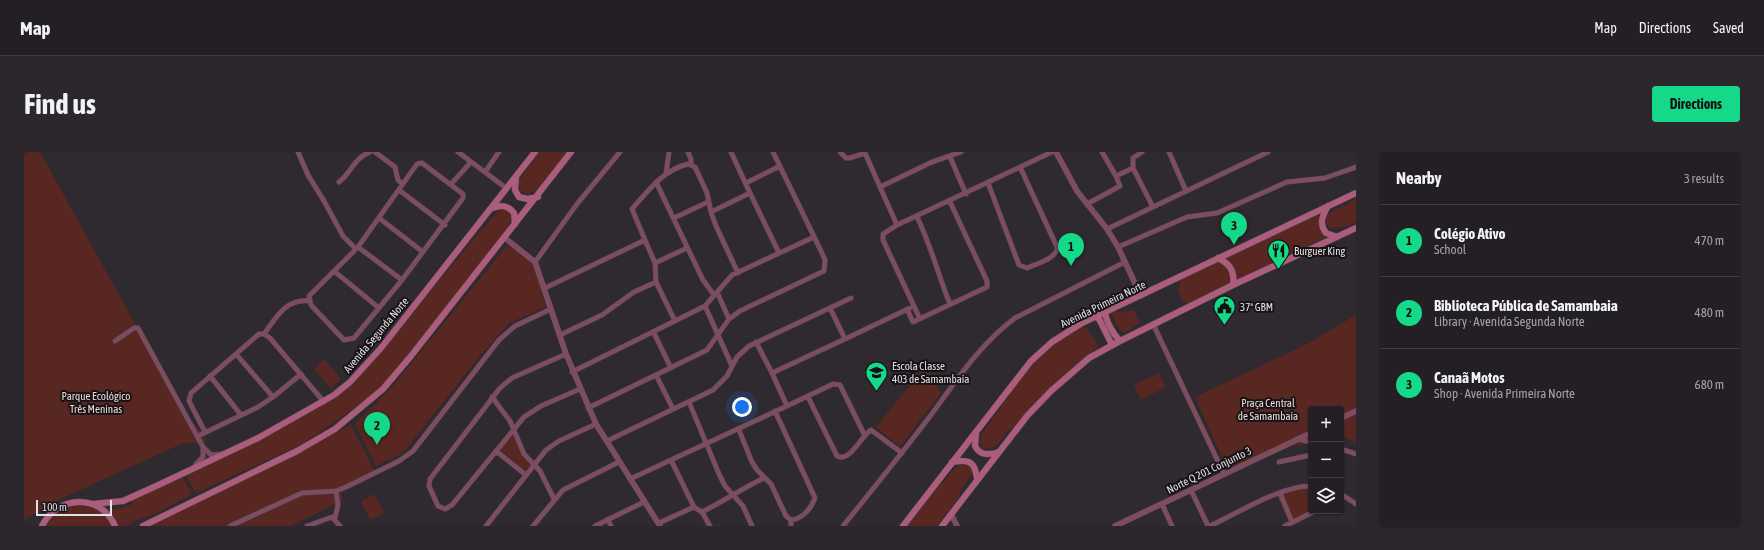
<!DOCTYPE html>
<html lang="en">
<head>
<meta charset="utf-8">
<style>
  body { margin:0; font-family:"Asap Condensed",sans-serif; background:#2b272c; color:#f1f3f6 }
  .controls { position:absolute; right:12px; bottom:12px; display:grid; overflow:hidden; border-radius:4px; box-shadow:0 1px 3px #0004 }
  .controls button { width:36px; height:36px; display:grid; place-items:center; padding:0; border:0; border-bottom:1px solid #403d41; background:#231f24; color:#f1f3f6; font:20px sans-serif }
  .scale { position:absolute; left:12px; bottom:10px; width:76px; box-sizing:border-box; padding-left:4px; border:2px solid #e4e0e4; border-top:0; font-size:11px; line-height:14px; white-space:nowrap; color:#e4e0e4; -webkit-text-stroke:3px #161316; paint-order:stroke }
  .you { position:absolute; left:718px; top:255px; width:14px; height:14px; margin:-10px; border:3px solid #fff; border-radius:50%; background:#1a73e8; box-shadow:0 0 0 6px #1a73e833 }
  .badge { display:grid; place-items:center; width:26px; height:26px; border-radius:50%; background:#14d989; color:#111; font-size:13px; font-weight:700 }
  .pin { position:absolute; translate:-50% -33px; filter:drop-shadow(0 1px 2px #0008) }
  .pin::after { content:''; position:absolute; top:21px; width:14px; height:12px; background:inherit; clip-path:polygon(0 0,100% 0,50% 100%) }
  .list { margin:0; padding:0; list-style:none }
  h2 { display:flex; justify-content:space-between; align-items:center; height:52px; margin:0; padding:0 16px; font-size:17px }
  h2 small { font-size:13px; font-weight:400; color:#a3a2a6 }
  .list li { display:grid; grid-template-columns:26px 1fr auto; gap:12px; align-items:center; box-sizing:border-box; height:72px; padding:0 16px; border-top:1px solid #403d41 }
  .list b { display:block; font-size:15px; white-space:nowrap }
  .list p { margin:0; font-size:13px; white-space:nowrap; color:#a3a2a6 }
  .list em { font-size:13px; font-style:normal; color:#a3a2a6 }
  .icon { flex:none; width:22px; height:22px; fill:none; stroke:currentColor; stroke-width:2; stroke-linecap:round; stroke-linejoin:round }
  .map { position:relative; flex:none; width:1332px; height:374px; overflow:hidden; border-radius:4px }
  header { display:flex; align-items:center; gap:24px; box-sizing:border-box; height:56px; padding:0 20px; background:#231f24; border-bottom:1px solid #403d41 }
  header strong { font-size:19px }
  nav { display:flex; gap:22px; margin-inline-start:auto; font-size:14px }
  .intro { display:flex; align-items:center; justify-content:space-between; box-sizing:border-box; height:96px; padding:0 24px }
  h1 { margin:0; font-size:28px }
  .button { padding:10px 18px; border-radius:4px; background:#14d989; color:#111; font-size:14px; font-weight:700 }
  main { display:flex; gap:24px; padding:0 24px }
  aside { flex:1; background:#231f24; border-radius:4px; box-shadow:0 1px 3px #0004 }
  .map>svg:first-child { display:block }
</style>
</head>
<body>
<header>
<strong>Map</strong>
<nav><a>Map</a><a>Directions</a><a>Saved</a></nav>
</header>
<div class="intro"><h1>Find us</h1><a class="button">Directions</a></div>
<main>
<div class="map">
<svg width="1332" height="374" viewBox="0 0 1332 374">
  <rect width="100%" height="100%" fill="#2f2930"/>
  <path fill="#582721" d="M0,0h16l150,271 5,1 12,18 -26,2 -127,58 -30,18z
    M515,0h30l-34,39 -7,3 -7,-2 -3,-10c8,-10 13,-20 21,-30z
    M1332,44v26l-8,4 -18,2 -4,-5 -1,-5c8,-11 25,-11 31,-22z
    M476,56l6,1 5,3 1,9 -126,165 -82,57 -108,50 -11,-18 144,-75 29,-23z
    M1295,61v14l8,10 -140,67 -5,-4 -4,-11 3,-10z
    M484,92l25,20 13,43 -37,16 -30,34 -76,96 -27,13 -21,-42 37,-37z
    M1090,158l4,2 16,-2 6,12 -15,11 -5,-3 -9,-16z
    M1332,163v128l-9,-5h-6v-29h-30v34l-22,4 -62,22 -32,-72 110,-52z
    M1059,174l4,2 12,19c-34,23 -58,51 -84,82l-7,1c-7,11 -11,19 -25,19l-4,-7 2,-7 53,-75 25,-22z
    M300,207l17,20 -10,10 -17,-20z
    M902,213l15,28 -41,54 -24,-20z
    M1135,221l7,14 -25,13 -7,-15z
    M327,273l26,50 -36,18 2,7 -52,26h-149z
    M488,281l10,23 9,9 -6,5 -26,-21z
    M938,311l7,2 4,5c-2,10 -14,17 -14,27l-22,29h-31l30,-39 8,-5 7,-10z
    M158,324l10,18 -35,19 -25,9 -4,4h-9l-10,-17h9l15,-5 -2,-4z
    M1278,332h9v27h11l-31,15 -16,-34z
    M350,342l10,19 -14,7 -9,-19z
    M55,352c15,2 26,8 32,22h-65c7,-14 18,-20 33,-22z"/>
  <g fill="none" stroke-linecap="round" stroke-linejoin="round">
    <defs>
      <path id="minor" d="M274,0l10,23 16,26 19,35 13,13
        M351,0l20,15 3,13 5,4
        M434,0l48,36
        M664,0l3,7v5
        M816,0l6,6h4l15,-5 15,34
        M1078,0l14,24
        M1145,0l17,39
        M926,5l16,37
        M398,11l41,31v4l-61,82 -48,58 -10,2 -33,-35 -2,-9 49,-49 59,-83z
        M1109,16l20,39
        M461,20l14,-20
        M642,22l3,-22
        M315,30c13,-10 14,-23 31,-30
        M632,30l47,98 11,15
        M722,31l34,-17
        M964,31l31,82 8,3c9,-4 31,-10 30,-21l-37,-80
        M427,32l20,-22
        M375,38l46,35
        M726,41l29,60
        M1063,52l33,-18 -4,-10 17,-8v-10l9,-6
        M687,60l5,14 22,47
        M893,65c14,28 21,58 33,87
        M355,66l44,34
        M650,66l34,-16
        M873,73l-17,-38 52,-25 29,-10
        M1083,77l161,-77
        M621,88l10,23 1,19
        M334,95l44,33
        M1094,95l69,-30 30,-4 70,-31 38,-4 31,-11
        M511,110l42,-58 43,-52
        M631,111l32,-15
        M310,119l45,37
        M521,136l100,-48 -13,-31c16,-18 31,-39 56,-45l7,3 12,26 4,19 39,-19 -19,-41
        M693,140l12,27
        M883,157l6,13 74,-35v-6l-37,-79
        M896,167l-37,-79v-6l14,-9 155,-73
        M1129,172l71,150
        M630,181l17,35
        M240,182c12,-16 22,-36 45,-33
        M536,183l42,-20 32,-23 22,-10 19,39
        M821,187l65,-31
        M91,189l19,-13h4l65,119 8,8 11,-1
        M732,190l16,31
        M212,202l37,43
        M542,202l-54,24 -12,10 -70,91 -1,7 9,20 7,3 7,-4 72,-88 17,-11 39,-17
        M708,214l-27,-60 27,-31 82,-38
        M548,220l133,-66
        M632,223l17,34
        M186,224l31,39
        M468,245l18,24 14,33 16,17 14,28
        M784,245l29,59c13,7 24,-20 34,-26l31,23
        M665,250l30,72 6,12 18,20 9,20
        M763,254l46,-22 7,1 25,51
        M564,256l119,-58 22,-31 11,-8 84,-40 1,-11 -4,-9 -48,-99
        M751,259l40,87c-4,11 -13,21 -24,22v6
        M715,278l13,32 5,8 14,14 15,32 5,4
        M181,280l-16,-31 2,-8 68,-59h5l6,4 54,64
        M174,284l60,-29 15,-10 28,-23
        M1273,287l14,3
        M583,289l106,-51 14,-14 10,-19 12,-11 102,-48
        M1317,297l15,5
        M472,299l30,24
        M647,308l23,47
        M1255,310l32,-7
        M170,316l2,-4 7,-7v-10
        M606,327l157,-73 -15,-33 73,-34 -15,-31
        M1167,338l17,36
        M1256,341l12,29
        M1317,342l15,10
        M1138,352l10,22
        M678,360l8,14
        M311,366l3,-13 -2,-14
        M584,367l3,7
        M635,371l35,-16 8,5c22,-11 41,-24 62,-34
        M206,374l72,-33 34,-2 10,-4 53,-26 14,-10 86,-111 16,-14 36,-17
        M283,374l25,-9 8,9
        M462,374l60,-76 13,-9 37,-17
        M509,374l30,-36 56,-28
        M571,374l49,-24
        M819,374c30,-37 59,-73 88,-111 25,-34 49,-71 84,-97l110,-56
        M1186,374c28,-13 70,-40 101,-40
        M1261,374l30,-15"/>
      <path id="tertiary" d="M1032,0l21,39 30,38 11,18 23,49
        M481,86l30,24 31,92 30,70 64,102
        M1317,266l15,-7
        M927,362l6,12
        M1091,374l196,-93"/>
      <path id="secondary" d="M492,25l-1,13 4,7 8,2 11,-2
        M1304,54c-6,10 -9,18 -2,27l11,4
        M466,57c10,-4 17,-5 24,4l1,11
        M1194,106c12,6 17,13 15,27
        M1081,160c1,9 8,22 15,29
        M1071,164l4,3 13,26
        M952,282l-1,12c5,10 14,9 24,6
        M928,310c17,-3 23,-1 25,17
        M69,352l30,-3 31,-14 104,-49 76,-43 16,-13 31,-34 154,-196
        M18,374c15,-31 59,-33 73,0
        M119,374l154,-75 38,-22 48,-40 28,-33 160,-204
        M879,374l128,-165 21,-19 30,-19 274,-130
        M918,374l85,-110 24,-25 38,-33 31,-17 113,-56 123,-57"/>
    </defs>
    <use href="#minor" stroke="#4c464d" stroke-width="5.5"/>
    <use href="#tertiary" stroke="#4c464d" stroke-width="6"/>
    <use href="#secondary" stroke="#4c464d" stroke-width="7"/>
    <use href="#minor" stroke="#7e4c5f" stroke-width="4.5"/>
    <use href="#tertiary" stroke="#7e4c5f" stroke-width="5.5"/>
    <use href="#secondary" stroke="#ac5d7c" stroke-width="6"/>
  </g>
  <defs>
    <symbol id="restaurant-pin" viewBox="-11 -11 22 30"><path d="M0 17L-7.5 6A9.5 9.5 0 1 1 7.5 6Z" fill="#14d989" stroke="#161316"/><path d="M-5-6h1v4h1v-4h1v4h1v-4h1v5L-1.5 .5V6h-2V.5L-5-1ZM5-6V6H3V1.5H1.5Q1.5-4 5-6Z" fill="#111"/></symbol>
    <symbol id="civic-pin" viewBox="-11 -11 22 30"><path d="M0 17L-7.5 6A9.5 9.5 0 1 1 7.5 6Z" fill="#14d989" stroke="#161316"/><path d="M-.6-6.5H3V-4.5H.6V-3L4-1V1h2V6H-6V1h2V-1L-.6-3ZM-1.2 2.5V6h2.4V2.5Z" fill="#111"/></symbol>
    <symbol id="school-pin" viewBox="-11 -11 22 30"><path d="M0 17L-7.5 6A9.5 9.5 0 1 1 7.5 6Z" fill="#14d989" stroke="#161316"/><path d="M0-5L7-2L0 1L-7-2ZM-4 1L0 2.5L4 1V4Q0 6-4 4Z" fill="#111"/></symbol>
  </defs>
  <g fill-rule="evenodd">
    <use href="#restaurant-pin" x="1242" y="86" width="25" height="34"/>
    <use href="#civic-pin" x="1188" y="142" width="25" height="34"/>
    <use href="#school-pin" x="840" y="208" width="25" height="34"/>
  </g>
  <g text-anchor="middle" dominant-baseline="central" stroke-width="4" stroke-linejoin="round" paint-order="stroke">
    <g font-size="11" fill="#e4e0e4" stroke="#161316" text-anchor="start">
      <text x="1270" y="99">Burguer King</text>
      <text x="1216" y="155">37ª GBM</text>
      <text x="868" y="214">Escola Classe<tspan x="868" dy="13">403 de Samambaia</tspan></text>
    </g>
    <g font-size="11" fill="#e4e0e4" stroke="#161316">
      <text transform="translate(1079 152) rotate(-26)">Avenida Primeira Norte</text>
      <text transform="translate(352 183) rotate(-50)">Avenida Segunda Norte</text>
      <text transform="translate(1185 318) rotate(-26)">Norte Q 201 Conjunto 3</text>
    </g>
    <g font-size="11" fill="#f0d9d5" stroke="#161316">
      <text x="72" y="244">Parque Ecológico<tspan x="72" dy="13">Três Meninas</tspan></text>
      <text x="1244" y="251">Praça Central<tspan x="1244" dy="13">de Samambaia</tspan></text>
    </g>
  </g>
</svg>
<div class="controls">
<button>+</button>
<button>−</button>
<button><svg class="icon" aria-label="layers" viewBox="0 0 24 24"><path d="M12 4l9 5-9 5-9-5zM3 14l9 5 9-5"/></svg></button>
</div>
<div class="scale">100 m</div>
<div class="you"></div>
<div class="pin badge" style="left:1047px;top:114px">1</div>
<div class="pin badge" style="left:353px;top:293px">2</div>
<div class="pin badge" style="left:1210px;top:93px">3</div>
</div>
<aside>
<h2>Nearby<small>3 results</small></h2>
<ul class="list">
<li><span class="badge">1</span><div><b>Colégio Ativo</b><p>School</p></div><em>470 m</em></li>
<li><span class="badge">2</span><div><b>Biblioteca Pública de Samambaia</b><p>Library · Avenida Segunda Norte</p></div><em>480 m</em></li>
<li><span class="badge">3</span><div><b>Canaã Motos</b><p>Shop · Avenida Primeira Norte</p></div><em>680 m</em></li>
</ul>
</aside>
</main>
</body>
</html>
